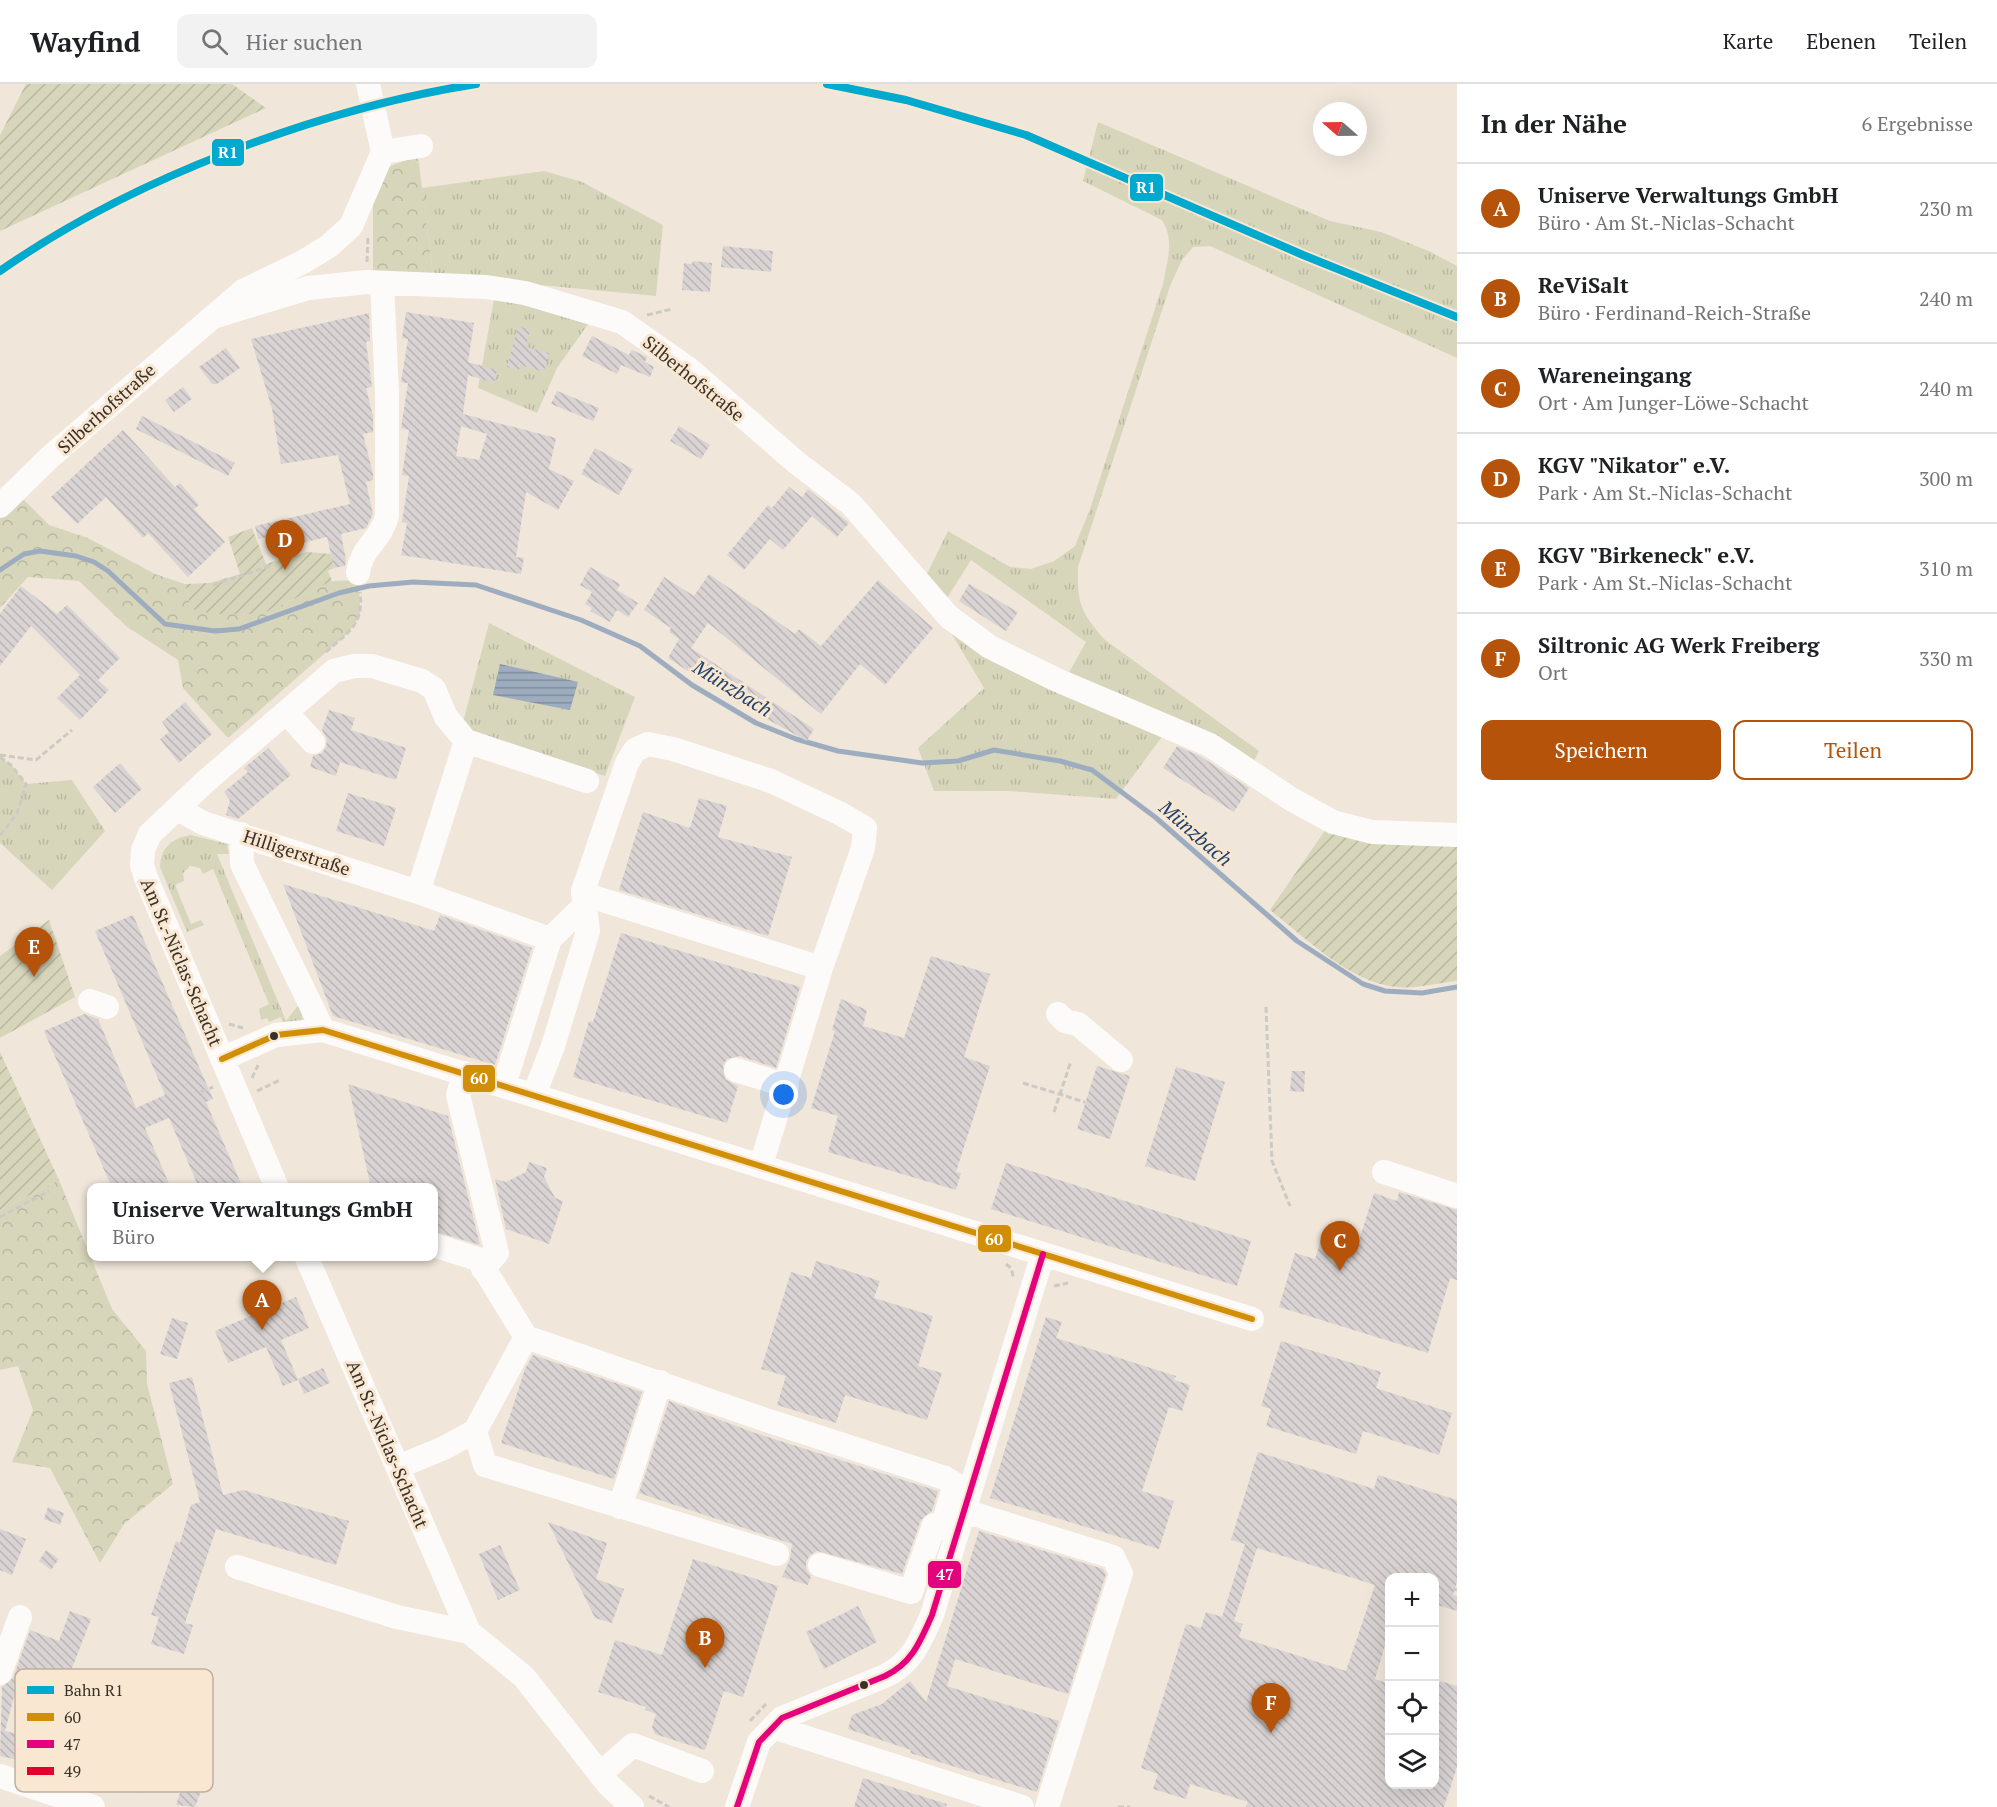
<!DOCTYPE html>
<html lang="de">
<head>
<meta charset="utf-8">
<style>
  body { margin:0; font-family:"PT Serif",serif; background:#f2f2f2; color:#202124 }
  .controls { position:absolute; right:18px; bottom:18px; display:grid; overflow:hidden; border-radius:12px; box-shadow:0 6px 24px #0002 }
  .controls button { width:54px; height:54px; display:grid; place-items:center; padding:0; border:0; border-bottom:2px solid #e0e0e0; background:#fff; color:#202124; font:30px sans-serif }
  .compass { position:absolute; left:1313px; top:18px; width:54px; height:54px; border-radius:50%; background:#fff; box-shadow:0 6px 24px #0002; rotate:290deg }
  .you { position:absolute; left:784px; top:1011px; width:21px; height:21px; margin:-15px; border:4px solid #fff; border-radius:50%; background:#1a73e8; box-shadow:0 0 0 9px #1a73e833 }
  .badge { display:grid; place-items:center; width:39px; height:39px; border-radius:50%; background:#b45309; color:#fff; font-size:20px; font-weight:700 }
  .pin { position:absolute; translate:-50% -50px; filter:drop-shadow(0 2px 3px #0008) }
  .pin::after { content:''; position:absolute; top:32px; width:21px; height:18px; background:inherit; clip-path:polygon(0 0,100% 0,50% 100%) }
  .popup { position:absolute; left:87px; top:1099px; width:351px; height:78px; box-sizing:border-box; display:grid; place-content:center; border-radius:12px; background:#fff; filter:drop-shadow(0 2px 4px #0005); font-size:20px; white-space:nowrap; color:#757577 }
  .popup b { font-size:22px; color:#202124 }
  .popup::after { content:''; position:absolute; left:50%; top:100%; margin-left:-12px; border:12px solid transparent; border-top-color:#fff }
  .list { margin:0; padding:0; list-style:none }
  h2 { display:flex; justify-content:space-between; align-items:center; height:78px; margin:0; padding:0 24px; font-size:26px }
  h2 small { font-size:20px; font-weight:400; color:#757577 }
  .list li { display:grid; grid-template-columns:39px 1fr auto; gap:18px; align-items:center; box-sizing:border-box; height:90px; padding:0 24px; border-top:2px solid #e0e0e0 }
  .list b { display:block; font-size:22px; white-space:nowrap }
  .list p { margin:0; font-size:20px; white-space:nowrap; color:#757577 }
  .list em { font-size:20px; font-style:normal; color:#757577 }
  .actions { display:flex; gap:12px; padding:18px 24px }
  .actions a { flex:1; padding:14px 0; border:2px solid #b45309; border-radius:12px; text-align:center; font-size:21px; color:#b45309 }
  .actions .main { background:#b45309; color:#fff }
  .icon { flex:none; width:33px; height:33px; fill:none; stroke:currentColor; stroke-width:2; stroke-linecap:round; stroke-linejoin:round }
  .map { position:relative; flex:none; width:1457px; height:1723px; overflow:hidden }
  header { display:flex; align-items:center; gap:36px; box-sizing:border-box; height:84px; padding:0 30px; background:#fff; border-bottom:2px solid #e0e0e0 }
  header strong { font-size:28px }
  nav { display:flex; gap:33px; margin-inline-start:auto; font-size:21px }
  .search { width:420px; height:54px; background:#f2f2f2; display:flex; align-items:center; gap:15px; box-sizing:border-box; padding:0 21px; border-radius:12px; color:#757577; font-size:22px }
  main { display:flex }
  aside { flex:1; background:#fff }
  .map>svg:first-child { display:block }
</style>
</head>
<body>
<header>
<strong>Wayfind</strong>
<div class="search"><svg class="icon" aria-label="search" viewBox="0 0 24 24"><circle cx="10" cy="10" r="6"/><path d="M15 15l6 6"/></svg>Hier suchen</div>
<nav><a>Karte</a><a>Ebenen</a><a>Teilen</a></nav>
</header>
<main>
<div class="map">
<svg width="1457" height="1723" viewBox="0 0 1457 1723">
  <defs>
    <pattern id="grass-tufts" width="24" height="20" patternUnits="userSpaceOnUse" patternTransform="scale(1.5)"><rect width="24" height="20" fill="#d7d6bb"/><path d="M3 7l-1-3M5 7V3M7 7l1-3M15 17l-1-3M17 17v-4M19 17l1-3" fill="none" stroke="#b9b8a1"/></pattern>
    <pattern id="forest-crowns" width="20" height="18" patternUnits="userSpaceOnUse" patternTransform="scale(1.5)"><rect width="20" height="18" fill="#d7d6bb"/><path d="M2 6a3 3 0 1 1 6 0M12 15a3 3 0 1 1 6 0" fill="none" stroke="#b9b8a1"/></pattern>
    <pattern id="garden-furrows" width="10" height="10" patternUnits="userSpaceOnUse" patternTransform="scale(1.5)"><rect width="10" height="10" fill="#d7d6bb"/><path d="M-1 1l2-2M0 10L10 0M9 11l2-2" fill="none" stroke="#b9b8a1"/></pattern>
    <pattern id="water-rules" width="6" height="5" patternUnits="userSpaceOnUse" patternTransform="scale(1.5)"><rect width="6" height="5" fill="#9dadbf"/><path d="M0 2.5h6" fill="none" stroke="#818d9b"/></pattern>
    <pattern id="building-back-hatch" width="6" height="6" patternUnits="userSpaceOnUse" patternTransform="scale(1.5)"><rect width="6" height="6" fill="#d9d4d3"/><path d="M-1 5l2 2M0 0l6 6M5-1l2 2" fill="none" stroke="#bbb6b5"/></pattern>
  </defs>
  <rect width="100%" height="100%" fill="#f0e6da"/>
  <path fill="url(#grass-tufts)" d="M1098,38l232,99 51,11 48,19 28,15v92l-247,-112 -17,1 -11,13 -12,26 -92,281c-1,38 3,45 27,73l154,111 -8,16 -185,-89 20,-36 -115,-82 -27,43 -20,-23 24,-49 62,36 21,2 23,-8 21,-15 15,-37 73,-225c4,-23 12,-43 -1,-64l-79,-39z
    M544,87l38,11 81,43 -7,71 -223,-21 -11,-87z
    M494,215l97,21 -34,48 -20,45 -59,-25z
    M489,539l146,74 -30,79 -144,-46z
    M950,547l217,99 -51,69 -105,-8h-77l-16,-43 66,-60z
    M0,673l12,9 14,18 46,-4 33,51 -53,59 -52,-47z
    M191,751l36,9 2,10h-12l69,167 14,-18 3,19 -19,4 -3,-9 -12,5 -2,-4 -6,2 -2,-11 10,-5 -56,-135 -10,5 -3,-6 -10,-2 -7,7 1,8 -9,4 16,39 10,-4 3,5 -17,7 -27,-65c1,-20 12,-29 31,-32z"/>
  <path fill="url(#forest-crowns)" d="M418,72l15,119 -60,-2v-92l17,-15z
    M16,408l33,33 39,13 67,36 30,10 6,25 71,5 70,-33 27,-1 1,36 -12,17 -120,105 -45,-50 -5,-28 -52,-34 -47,-45 -51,-4 -28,31v-102z
    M59,1096l53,129 34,42 1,33 26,100 -49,40 -24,39 -50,-95 -38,-6 21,-52 -15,-44 -18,4v-160z"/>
  <path fill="url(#garden-furrows)" d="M26,0h206l34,24 -266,123v-96z
    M252,444l14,36 41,-12 24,2 3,14 -6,3 4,10 -70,33h-49l-22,-5 -6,-25 25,-1 30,-9 -12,-37z
    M1326,745l131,12v140c-19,2 -42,8 -61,6 -47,-5 -90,-49 -126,-77z
    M49,836l26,77 -75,41v-82z
    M0,968l59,128 -59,30z"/>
  <path fill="url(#water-rules)" d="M500,580l78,18 -8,28 -77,-15z"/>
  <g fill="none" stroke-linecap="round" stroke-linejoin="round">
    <path stroke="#9dadbf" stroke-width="5" d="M0,486l24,-16 16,-3 36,5 18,6 14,9 57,53 50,7 24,-2 100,-36 30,-7 44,-4 63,3 105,35 59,26 52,39 64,38 40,16 42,12 84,12 36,-2 36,-11 66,11 32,9 63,47 142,124 66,43 22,7 37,2 35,-6"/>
  </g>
  <path fill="url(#building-back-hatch)" fill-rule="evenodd" d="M723,162l50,5 -2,21 -50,-5z
    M693,177l19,2 -2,29 -28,-2 2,-27 8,1z
    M406,228l68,11 -6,39 29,8 -3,13 -26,-8 -5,39 93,24 -7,31 25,12 -16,29 -32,-18 -10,65 8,1 -3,16 -120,-19 6,-32 -5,-1 7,-46 -7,-1 7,-45 -8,-2 7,-45 -7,-1 7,-43 -6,-1zM461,342l26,8 -8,26 -23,-4z
    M369,229l1,28 -4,1 6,45 -6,1 7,28v16l-10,2 10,40v6l-7,2 7,32 -7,14 -25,6 5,26 -1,6 -11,2 -7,-31 -51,12 -3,-13 -15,3 -3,-13 95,-22 -12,-49 -57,9 -9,-55 -21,-70z
    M518,242l12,4 -4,17 23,6 -5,19 -23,-7 -2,5 -12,-3z
    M592,252l37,19 3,-5 15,7 -2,5 9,5 -4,10 -29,-12 -4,9 -35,-18z
    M226,264l14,20 -23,16h-5l-13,-17z
    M183,303l9,12 -18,13 -9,-12z
    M557,307l42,17 -6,13 -42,-17z
    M142,332l93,47 -7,13 -92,-47z
    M679,342l31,19 -9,14 -31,-18z
    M123,346l52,57 5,-4 19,22 -5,4 31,33 -37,35 -40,-44 -5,5 -37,-41 -29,27 -26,-27z
    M595,364l38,21 -14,26 -38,-21z
    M789,403l13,10 6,-8 41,34 -12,14 -25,-21 -29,34 -13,-11 -26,31 -17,-15 41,-50 4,3z
    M590,483l30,17 -3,6 21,13 -10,14 -11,-7 -7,12 -20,-11 2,-3 -7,-4 7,-12 -12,-7z
    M709,490l86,60 4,-5 22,17 57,-66 55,48 -48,57 -25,-21 -39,50 -113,-91 -17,25 123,81 -7,12 -71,-39 -68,-44 11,-19 -10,-7 2,-4 -27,-18 20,-33 30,19z
    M969,500l49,28 -12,19 -47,-30z
    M21,502l36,28 10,-9 53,53 -22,22 11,10 -29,30 -23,-22 23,-23 -49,-49 -31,40v-52z
    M185,618l27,32 -33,29 -19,-24 9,-7 -7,-10z
    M329,626l26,8 -4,12 55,18 -10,32 -56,-18 -4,14 -26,-9 3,-11 9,-3 4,-6 1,-8 -5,-9z
    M1177,662l23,10 49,32 -15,24 -71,-44z
    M268,664l23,27 -53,44 -12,-4 4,-15 -6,-8 24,-20 -4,-4z
    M120,679l22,26 -27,24 -22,-26z
    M348,709l48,15 -12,38 -48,-15z
    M699,714l28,8 -9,31 74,20 -24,79 -149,-46 24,-78 47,16z
    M283,800l151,47 6,-16 92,33 -37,117 -162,-49z
    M133,831l80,184 -7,3 37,86h-44l-30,-70 -24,10 26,60h-59l-68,-157 40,-17 14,5 38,89 29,-13 -70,-164z
    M621,849l179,54 -24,81 -36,-12 -13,3 -4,6 2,14 13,7 -11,37 -154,-46 16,-56 4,1z
    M931,872l59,18 -26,83 26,9 -34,106 5,1 -5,17 -128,-38 10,-36 -27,-8 24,-77 -3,-1 9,-31 26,11 -4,16 41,12z
    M1097,982l33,10 -20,63 -33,-10z
    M1176,983l49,15 -30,99 -50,-15z
    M1292,987h13l-1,21 -14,-1z
    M348,1000l100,32 32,129 -47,-14v-43h-62z
    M529,1078l18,6 -3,9 11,21 8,3 -14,43 -43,-15 -11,-50 11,3 20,-10z
    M1006,1079l245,78 -14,45 -246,-77z
    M1399,1108l58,18v70l-7,-2 -22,75 -149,-46 16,-54 20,6 6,-19 35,10 18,-57 23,8z
    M816,1177l64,20 -6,17 59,18 -15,50 24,7 -15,47 -82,-25 -9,28 -59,-18 9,-29 -25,-7 30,-97 20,6z
    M296,1213l13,31 -28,12 17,40 -15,6 -17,-39 -38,16 -13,-32z
    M1046,1233l16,5 -6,16 120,38 -2,4 16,5 -8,26 -13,-4 -27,84 32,10 -15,48 -169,-51z
    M172,1234l16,5 -11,36 -17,-5z
    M1281,1257l100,31 -5,16 76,25 -13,42 -76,-24 -7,23 -90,-28 5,-17 -10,-3z
    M533,1271l109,37 -28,87 -113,-36 24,-74z
    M323,1284l7,15 -26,11 -6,-15z
    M192,1293l31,118 20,-5 106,31 -13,44 -120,-36 -31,94 8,2 -9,29 -33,-10 8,-27 -8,-2 25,-74 4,2 11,-38 9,-3 -31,-119z
    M669,1317l86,32 183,58 -6,20 -11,9 -19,54 -85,-23 -7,4 -4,7v7l5,7 -3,9 -26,-8 8,-18 2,-15 -153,-51z
    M1258,1368l116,37 4,-14 79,25v81l-4,14 4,1v15l-23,-7v-26h-45v54l-14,47 14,5v101h45v-86l6,-18 17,5v81l-13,40h-198l2,-5 -58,-18 -4,15 -33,-10 5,-15 -17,-6 45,-144 15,4 5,-16 16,5 23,-73 -14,-4zM1257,1464l118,37 -29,86 -107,-34 4,-13 -9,-3z
    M48,1423l16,6 -4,12 -16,-6z
    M548,1438l59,21 -11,36 28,10 -12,34 -17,-5z
    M0,1445l26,10 -14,36 -12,-5z
    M979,1447l124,38 3,5 -38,120 -113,-35 -8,27 112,35 -22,71 -127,-39 1,-3 -63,-21 4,-14 30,-11 28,-23 16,21z
    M500,1461l20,45 -22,10 -19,-46z
    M46,1466l13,9 -8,11 -12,-9z
    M693,1475l85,27 -35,111 -19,-6 -19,59 -50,-16 -3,-7 4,-13 -11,-4 1,-3 -48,-15 17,-52 47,15z
    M858,1522l19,36 -53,27 -18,-37z
    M70,1527l21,8 -23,60 13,4 -7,20 -13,-4 -3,9 -43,-15 -10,38 19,5 -6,24 -18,-4 2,-69 11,-9 17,-48 29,11z
    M141,1607l16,36 -16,8 -16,-36z
    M99,1629l21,9 -13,32 37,14 -2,6 3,1 -6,18 -27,-10 4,-10 -35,-14z
    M186,1670l13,4 -5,16 -13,-4z
    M863,1694l84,26 -1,3h-92z
    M183,1700l18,7 -6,16 -19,-2z"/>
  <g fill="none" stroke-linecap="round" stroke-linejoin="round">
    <path stroke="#cdcac4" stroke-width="3" stroke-dasharray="6 3" stroke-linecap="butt" d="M367,178l1,-26
      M647,231l25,-6
      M213,501l57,-19
      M326,568c22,-20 38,-27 34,-60
      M0,671l36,5 36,-30
      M0,673l12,9 14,18 -9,29 -17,23
      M1266,923l6,154 18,45
      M229,940l14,4
      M252,994l6,-13
      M1023,999l62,19
      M257,1007l23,-11
      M201,1008l12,-5
      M1054,1028l17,-51
      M0,1133l49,-26
      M1006,1180l5,4 3,11
      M1054,1202l14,-3
      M1454,1505l3,1
      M750,1637l16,-17
      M649,1712l20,11
      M1118,1723h12"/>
    <path stroke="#fdfbf9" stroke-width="24" d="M383,68l38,-6
      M216,232l92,-28 59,-6 119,5 39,6 97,29 67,47 108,94 54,41 98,113 41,30 67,33 153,65 81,54 42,23 39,10 85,3
      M0,422l50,-49 193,-166 60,-29 26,-16 22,-20 32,-74 -15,-68
      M358,489c3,-26 22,-31 29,-57v-124l-5,-108
      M287,629l26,29
      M178,725l25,14 215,69 132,47 -46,146
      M241,750l1,30 81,166
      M418,808l48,-151
      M583,810l238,74
      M550,855l34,-33
      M90,917l17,6
      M1058,930l7,7 13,3 43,36
      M222,975l54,-24 47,-5 929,289
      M736,986l51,16
      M465,989l-7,22 39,158 -14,16
      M534,1011l19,-49 35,-115 -5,-40 44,-128 8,-13 13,-6 25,5 98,32 70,33 24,14 -2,20 -42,120 -60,197
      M1384,1088l73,24
      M277,1104l-131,-310 -4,-13 1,-15 7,-16 56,-53 128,-110 20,-5h18l50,15 12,8 12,28 20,24 121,40
      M433,1161l45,14 48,78
      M306,1172l163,376 55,45 84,107 24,23
      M475,1347l10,34 292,89
      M398,1383l46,-19 31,-17 51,-94 237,82 182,59 10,6 -13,44 -8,-3 -23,67 -91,-27
      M620,1423l40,-125
      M964,1427l149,46 8,16 -74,234
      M237,1483l160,50 72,15
      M0,1589l20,-56
      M773,1643l249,80
      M600,1690l33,-29 69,26
      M0,1692l93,31
      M737,1723l22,-65 23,-24 103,-42c27,-13 35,-34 47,-61l111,-361"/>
    <defs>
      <path id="bus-1" d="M222,975l54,-24 47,-5 929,289"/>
      <path id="bus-2" d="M737,1723l22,-65 23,-24 103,-42c27,-13 35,-34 47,-61l111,-361"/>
    </defs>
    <use href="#bus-1" stroke="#f9e7d1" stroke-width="10"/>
    <use href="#bus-2" stroke="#f9e7d1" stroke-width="10"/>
    <use href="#bus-1" stroke="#d18f08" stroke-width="6"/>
    <use href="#bus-2" stroke="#e5007d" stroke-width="6"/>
    <defs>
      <path id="rail-1" d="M827,0l79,16 120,35 277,120 154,62
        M0,187c131,-92 318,-162 476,-187"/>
    </defs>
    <use href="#rail-1" stroke="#f9e7d1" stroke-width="12"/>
    <use href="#rail-1" stroke="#00a9ce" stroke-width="8"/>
  </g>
  <g fill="#383129" stroke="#f9e7d1" stroke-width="2">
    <circle cx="274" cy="952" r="5"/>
    <circle cx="864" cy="1601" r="5"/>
  </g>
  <g text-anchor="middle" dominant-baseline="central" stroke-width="6" stroke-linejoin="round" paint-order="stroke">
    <g font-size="18" fill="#383129" stroke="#f9e7d1">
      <text transform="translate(694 294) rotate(39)">Silberhofstraße</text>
      <text transform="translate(106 324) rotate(-42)">Silberhofstraße</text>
      <text transform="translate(297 768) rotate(18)">Hilligerstraße</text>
      <text transform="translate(182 878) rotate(67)">Am St.-Niclas-Schacht</text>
      <text transform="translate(388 1360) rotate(67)">Am St.-Niclas-Schacht</text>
    </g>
    <g font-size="20" font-style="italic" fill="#1d426d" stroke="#f9e7d1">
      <text transform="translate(733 604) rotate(32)">Münzbach</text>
      <text transform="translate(1196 749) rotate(41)">Münzbach</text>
    </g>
  </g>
  <rect x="15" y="1585" width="198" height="123" rx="9" fill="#f9e7d1" stroke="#bfb09f" stroke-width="1.5"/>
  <rect x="27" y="1602" width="27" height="8" fill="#00a9ce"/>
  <rect x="27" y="1629" width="27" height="8" fill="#d18f08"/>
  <rect x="27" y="1656" width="27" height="8" fill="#e5007d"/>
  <rect x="27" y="1683" width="27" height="8" fill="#e4002b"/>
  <g font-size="16" fill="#383129">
    <text x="64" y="1612">Bahn R1</text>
    <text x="64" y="1639">60</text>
    <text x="64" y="1666">47</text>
    <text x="64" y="1693">49</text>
  </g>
  <g stroke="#f9e7d1" stroke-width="2">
    <rect x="211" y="54" width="34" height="29" rx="6" fill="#00a9ce"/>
    <rect x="1129" y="89" width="35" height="29" rx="6" fill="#00a9ce"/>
    <rect x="462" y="980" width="34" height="29" rx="6" fill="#d18f08"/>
    <rect x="977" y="1140" width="35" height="29" rx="6" fill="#d18f08"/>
    <rect x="927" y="1476" width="35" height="29" rx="6" fill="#e5007d"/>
  </g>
  <g font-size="16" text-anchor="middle" font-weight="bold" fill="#fff">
    <text x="228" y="74">R1</text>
    <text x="1146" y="109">R1</text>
    <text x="479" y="1000">60</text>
    <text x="994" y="1161">60</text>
    <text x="945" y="1496">47</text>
  </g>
</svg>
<div class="controls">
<button>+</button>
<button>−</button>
<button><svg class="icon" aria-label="locate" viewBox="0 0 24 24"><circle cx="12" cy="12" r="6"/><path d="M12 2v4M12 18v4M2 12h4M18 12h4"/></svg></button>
<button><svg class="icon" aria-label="layers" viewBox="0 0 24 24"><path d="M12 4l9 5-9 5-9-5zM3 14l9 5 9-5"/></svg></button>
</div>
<svg class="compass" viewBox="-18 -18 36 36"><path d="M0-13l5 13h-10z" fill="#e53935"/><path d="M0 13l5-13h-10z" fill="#757577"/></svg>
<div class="you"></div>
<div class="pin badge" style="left:262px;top:1246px">A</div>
<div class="popup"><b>Uniserve Verwaltungs GmbH</b>Büro</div>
<div class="pin badge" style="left:705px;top:1584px">B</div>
<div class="pin badge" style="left:1340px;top:1187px">C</div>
<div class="pin badge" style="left:285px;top:486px">D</div>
<div class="pin badge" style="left:34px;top:893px">E</div>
<div class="pin badge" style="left:1271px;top:1649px">F</div>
</div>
<aside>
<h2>In der Nähe<small>6 Ergebnisse</small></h2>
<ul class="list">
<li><span class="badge">A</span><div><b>Uniserve Verwaltungs GmbH</b><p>Büro · Am St.-Niclas-Schacht</p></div><em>230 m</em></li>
<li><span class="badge">B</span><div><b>ReViSalt</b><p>Büro · Ferdinand-Reich-Straße</p></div><em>240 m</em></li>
<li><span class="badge">C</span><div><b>Wareneingang</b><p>Ort · Am Junger-Löwe-Schacht</p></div><em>240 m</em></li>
<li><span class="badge">D</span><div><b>KGV &quot;Nikator&quot; e.V.</b><p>Park · Am St.-Niclas-Schacht</p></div><em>300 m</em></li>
<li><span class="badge">E</span><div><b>KGV &quot;Birkeneck&quot; e.V.</b><p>Park · Am St.-Niclas-Schacht</p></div><em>310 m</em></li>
<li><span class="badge">F</span><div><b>Siltronic AG Werk Freiberg</b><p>Ort</p></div><em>330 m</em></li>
</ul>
<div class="actions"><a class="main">Speichern</a><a>Teilen</a></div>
</aside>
</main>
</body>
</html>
